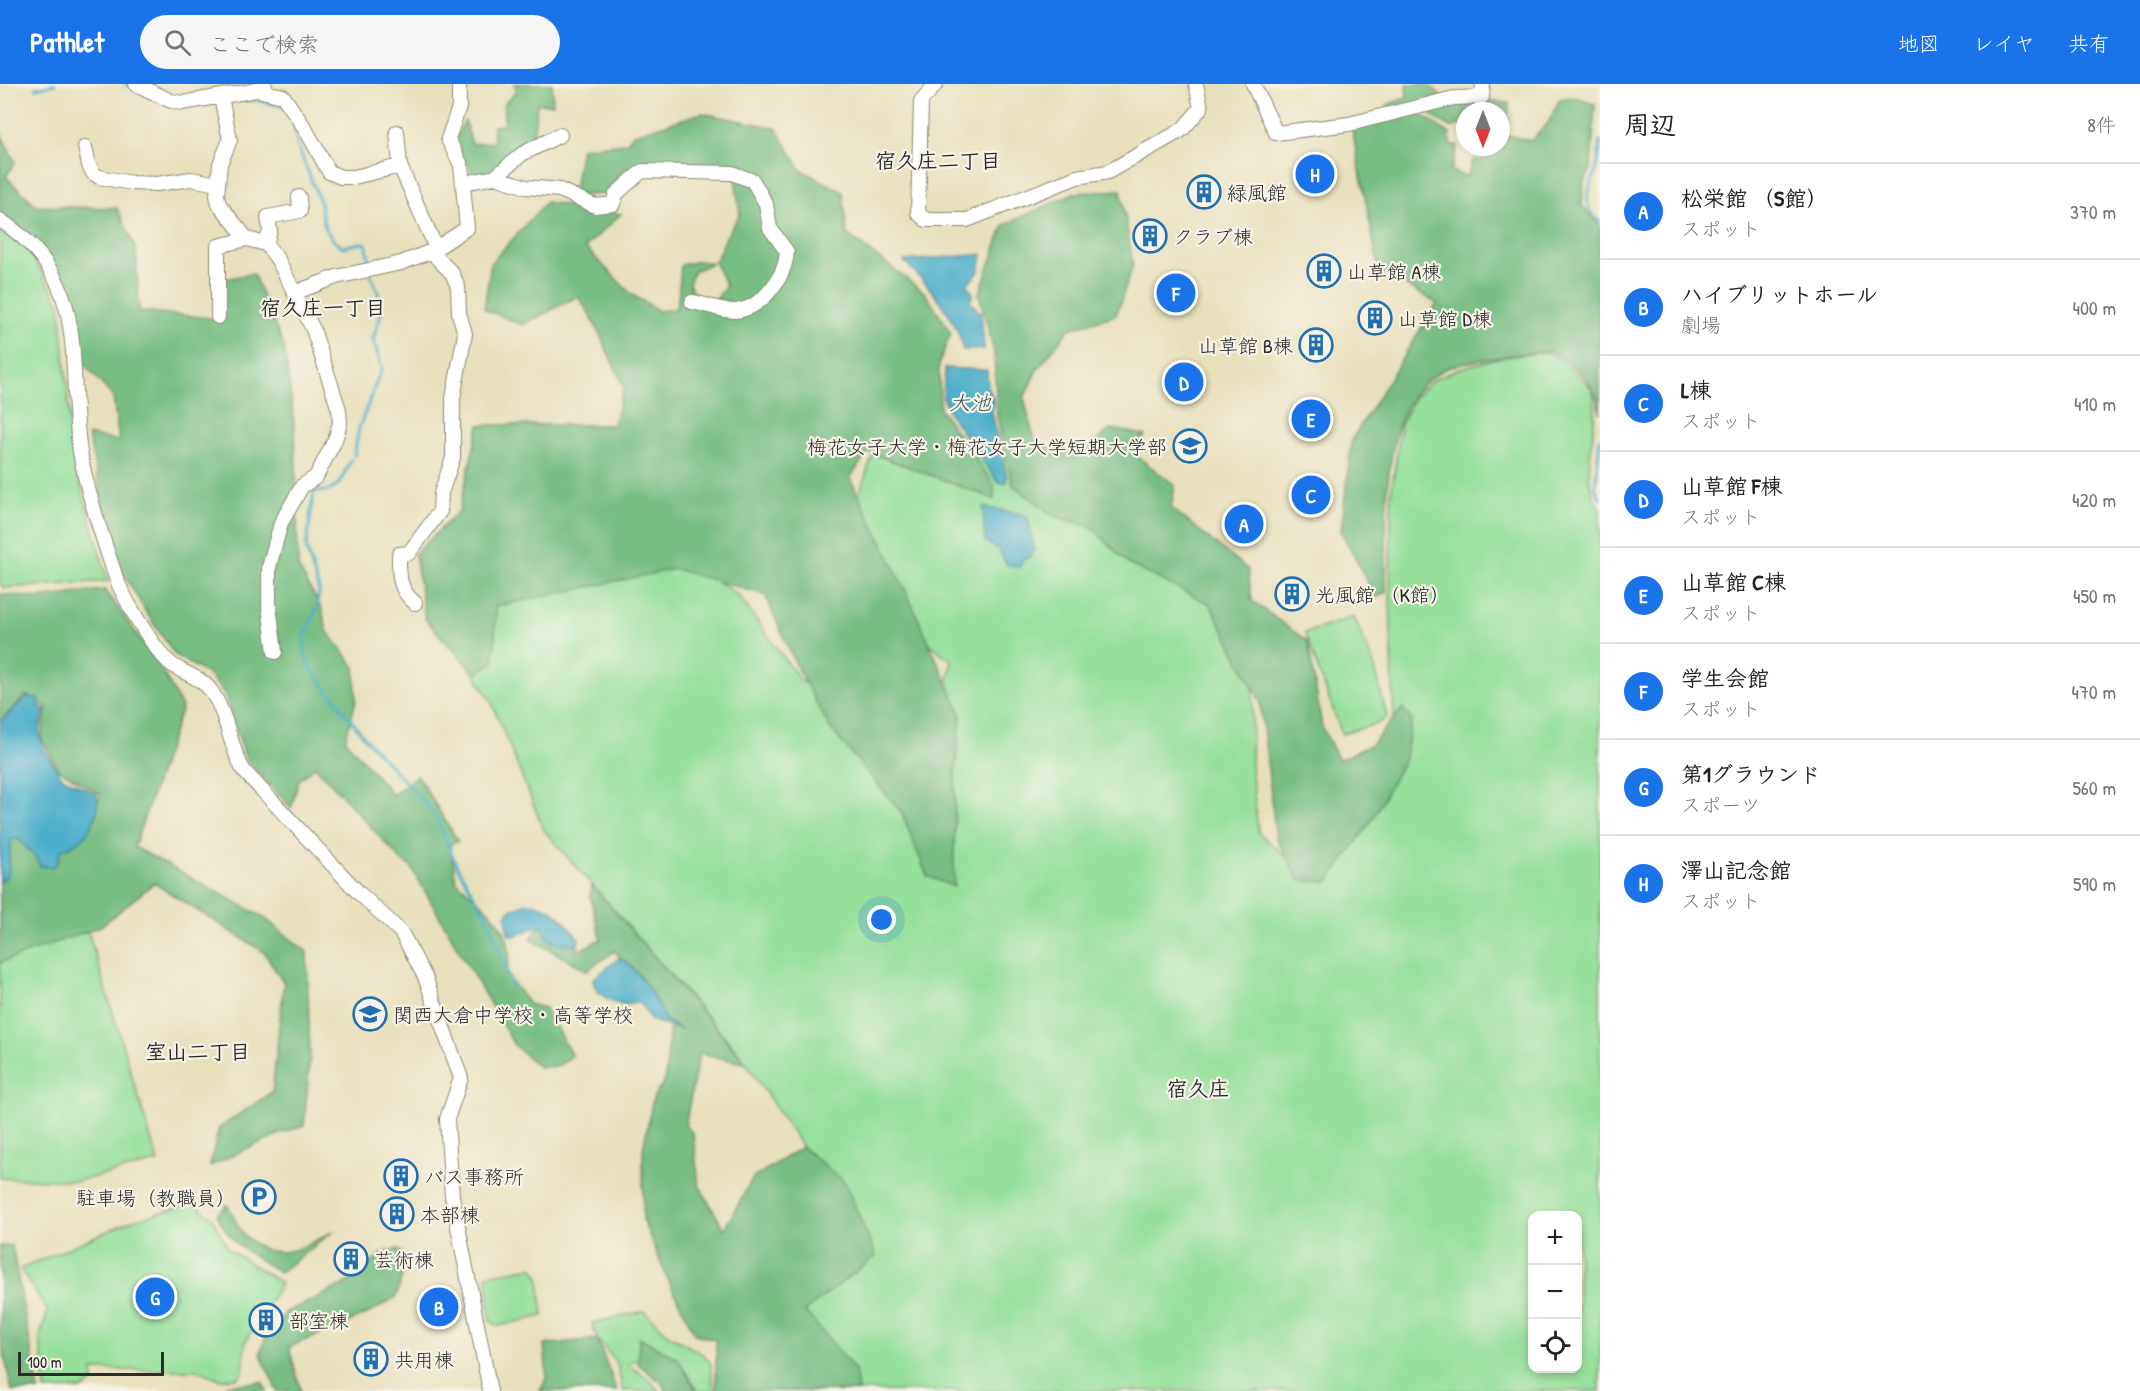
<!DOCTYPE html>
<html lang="ja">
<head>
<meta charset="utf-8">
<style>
  body { margin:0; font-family:"Patrick Hand","Klee One",sans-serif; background:#f6f6f6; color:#222 }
  .controls { position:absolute; right:18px; bottom:18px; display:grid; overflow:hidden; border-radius:12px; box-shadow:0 3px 9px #0003 }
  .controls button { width:54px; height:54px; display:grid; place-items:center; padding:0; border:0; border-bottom:2px solid #e0e0e0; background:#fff; color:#222; font:30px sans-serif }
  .compass { position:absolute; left:1456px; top:18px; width:54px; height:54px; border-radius:50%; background:#fff; box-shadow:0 3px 9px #0003; rotate:180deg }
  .scale { position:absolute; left:18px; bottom:15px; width:146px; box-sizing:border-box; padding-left:6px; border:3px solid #2b2b2b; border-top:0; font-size:16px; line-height:21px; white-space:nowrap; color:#2b2b2b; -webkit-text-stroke:4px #f7f3e8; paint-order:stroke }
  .you { position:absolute; left:882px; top:836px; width:21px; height:21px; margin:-15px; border:4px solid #fff; border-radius:50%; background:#1a73e8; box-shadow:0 0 0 9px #1a73e833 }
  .badge { display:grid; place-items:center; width:39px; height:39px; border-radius:50%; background:#1a73e8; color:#fff; font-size:20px; font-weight:700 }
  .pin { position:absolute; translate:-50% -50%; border:3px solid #fff; box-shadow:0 2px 6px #0006 }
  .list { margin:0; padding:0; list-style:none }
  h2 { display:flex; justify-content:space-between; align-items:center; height:78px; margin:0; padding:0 24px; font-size:26px }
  h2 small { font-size:20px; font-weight:400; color:#767676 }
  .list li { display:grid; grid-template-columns:39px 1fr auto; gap:18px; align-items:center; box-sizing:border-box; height:96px; padding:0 24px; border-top:2px solid #e0e0e0 }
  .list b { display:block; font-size:22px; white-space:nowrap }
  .list p { margin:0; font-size:20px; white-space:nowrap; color:#767676 }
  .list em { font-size:20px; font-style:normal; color:#767676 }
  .icon { flex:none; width:33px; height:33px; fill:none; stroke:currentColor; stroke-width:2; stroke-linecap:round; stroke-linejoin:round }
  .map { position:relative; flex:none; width:1600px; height:1307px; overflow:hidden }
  header { display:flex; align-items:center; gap:36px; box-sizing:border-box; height:84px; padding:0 30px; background:#1a73e8; color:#fff }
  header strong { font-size:28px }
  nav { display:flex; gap:33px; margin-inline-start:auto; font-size:21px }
  .search { width:420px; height:54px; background:#f6f6f6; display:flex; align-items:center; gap:15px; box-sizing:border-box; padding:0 21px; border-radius:33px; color:#767676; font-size:22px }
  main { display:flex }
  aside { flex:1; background:#fff }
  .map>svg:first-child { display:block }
</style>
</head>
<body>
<header>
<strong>Pathlet</strong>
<div class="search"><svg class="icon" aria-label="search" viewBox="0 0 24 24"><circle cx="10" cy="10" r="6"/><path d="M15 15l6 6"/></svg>ここで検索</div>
<nav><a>地図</a><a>レイヤ</a><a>共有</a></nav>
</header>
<main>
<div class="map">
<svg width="1600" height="1307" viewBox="0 0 1600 1307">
  <rect width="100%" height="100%" fill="#f7f3e8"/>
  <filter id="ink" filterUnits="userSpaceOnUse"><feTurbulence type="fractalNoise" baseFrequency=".0167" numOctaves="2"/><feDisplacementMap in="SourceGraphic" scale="12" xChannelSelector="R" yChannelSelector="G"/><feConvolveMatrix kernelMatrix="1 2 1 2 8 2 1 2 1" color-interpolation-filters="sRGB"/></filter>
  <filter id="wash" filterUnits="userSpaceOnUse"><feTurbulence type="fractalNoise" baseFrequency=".008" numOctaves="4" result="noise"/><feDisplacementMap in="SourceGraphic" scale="24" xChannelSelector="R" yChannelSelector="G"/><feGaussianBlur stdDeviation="1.35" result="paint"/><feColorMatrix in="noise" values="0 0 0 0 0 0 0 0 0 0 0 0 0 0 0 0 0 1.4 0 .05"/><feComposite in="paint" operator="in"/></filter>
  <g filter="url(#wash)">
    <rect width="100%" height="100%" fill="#e8e0bb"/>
    <path fill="#96e09b" stroke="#608663" stroke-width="1.5" fill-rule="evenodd" d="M0,144l28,21 32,55 13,155 35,122 -104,7 -4,-4z
      M1548,268c13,9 38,26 45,40 7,29 -10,74 -1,100 1,6 5,12 8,17v882h-791l-33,-82 80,-65 -59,-105 -58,-86 -195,-223 -53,-129 -66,-109 262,-30 51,33 62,85 45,30 93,15 14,-64 -55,-42 -42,-113 17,-49 20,-12 141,17 186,136 23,46 11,42 -2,79 7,67 44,39 92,-152 -4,-124 1,-102 10,-69 14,-27 18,-17 25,-11 40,-11zM1532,1132h46v152h-46z
      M1354,533l20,48 13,52 -8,6 -37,11 -37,-101z
      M88,847l70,231 -81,19 -77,-3v-219z
      M194,1119l19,16 15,30 53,34 -36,59 -2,31 -5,5 -18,1 -23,-9h-104v12l-10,7 -38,1 -5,-54 8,-25 -28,-42 113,-49z
      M532,1183l7,10 4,39 -45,10 -8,-5 -3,-46z
      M644,1227l25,24 35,20 7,9 2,27h-15l-20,-32c-17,-3 -36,-7 -50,6l21,14 10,12h-36l-6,-28 -20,-24 -5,-16z"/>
    <path fill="#78be83" stroke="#527457" stroke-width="1.5" d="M514,0h38l1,20h-16l-3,25 2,14 -38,29 -26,2 -18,-34 11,-19 7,23 22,-2 -1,-16 12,-1 -2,-20 14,-14z
      M1406,0c14,0 29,0 35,13l-54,15 1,-8 19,-6z
      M1571,13l24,7 -4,64 -7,14 -2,24 18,19v62l-3,3 3,23v100c-6,-35 -22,-45 -51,-63 -27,5 -74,8 -99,17 -77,29 -62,158 -64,225l-10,6 -35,-67 11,-92 85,-136 -58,-33 -27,-141 65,-17 33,22v11h8l-7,26 16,6 6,-17 16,-1 3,-12 9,1 6,-13 24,6 17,-18 12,-24z
      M1483,17l26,2 -1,26 -7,16v-34h-21z
      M1455,18l23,3 -2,6h-11v16l-7,-2 -6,3 -20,-12 -5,-7z
      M702,29l74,15 25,42 42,22 4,42 78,59 26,40 -12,30 1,46 54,76v14l-126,-47 -18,26 55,111 56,125 -6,62 -1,111 -27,-11 -25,-63 -72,-85 -32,-59 -33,-74 -90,-26 -179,37 -2,56 -19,12 -50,-55 -10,-65 44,-43 20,-86h134l11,-38 -32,-69 -14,-22 -55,29 -39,-16 7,-46 55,-61 75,12 -36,33 46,47 28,17 16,-2 3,-9 3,-35 17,-4 14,2 -18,8 -5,12 6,15 20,3 11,-15 -11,-23 11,-26 14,-23 -6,-43 -110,-2 -18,25 -33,2 8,-48 46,-5 5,-8z
      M0,48l15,30 -9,15 31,29 80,2 19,41 3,62 81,8 1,-39 32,-7 31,74 11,83 3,137 24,42 5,22 28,36 1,34 -11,39 48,55 24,-20 41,66 -8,3 6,37c28,25 65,50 50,93l23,30 16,4 27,48 -14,10 -19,1 -25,-22 -103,-178 -9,-6 -87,-95 -16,14 -8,28 -45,-49 -22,-66 -15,-18 -34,-20 -27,-40 -25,-42 -12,-32 -23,-106 31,6 -6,-44 -32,-37 -8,-58 -38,-63 -35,-25z
      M1121,106l12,75 -17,50 -47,14 -32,41 -13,28 10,41 29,16 22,-5 26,-21 34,6 -10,20 40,30 -4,23 77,62 4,31 56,41 14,85 17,33 32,-15 32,-37 9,13 -7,37 -33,62 -44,62 -29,-2 -23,-42 -16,-137 -50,-97 -82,-40 -36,-37 -38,-11 -41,-31 -16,-68 -3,-65 -15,-58 25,-69 70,-32z
      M105,506l54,75 23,42 -48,140 129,70 44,35 3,104 -6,70 -23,7 -71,33 9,-38 53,-36 12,-109 -20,-31 -110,-69 -53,43 -101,37v-96l11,-35 48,10 21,-1 21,-47 -43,-25 -17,-32 6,-29 -21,-13 -26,27v-128l38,4z
      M592,801l155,179 -48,-11 -14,73 8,7 6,52 25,44 29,-51 49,-31 43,35 31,74 -71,55 50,59 3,21h-142v-51l-21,-6 -27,-54 -25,-60v-70l10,-52 12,-17 5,-55 -55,-75 -28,19 -57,-31 11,-13 39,24 21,-11 -11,-43z
      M227,1121c7,10 11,25 19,32 32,29 56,10 88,-6l-54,41c-27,-16 -50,-27 -63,-57z
      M0,1162h12l27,145h-27l-12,-55z
      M398,1165l9,9 -11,39 -27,16 -80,34 12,44h-24l-17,-38 4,-12 22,-29 61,-29 38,-31z
      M639,1253l39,22 18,32h-31l-2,-7 -25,-20z
      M597,1255l20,52h-77l7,-13 -3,-33z
      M262,1298l5,9h-41v-6z"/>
    <path fill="#4cafcb" stroke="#3c6d7b" stroke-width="1.5" d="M983,170l-5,19 -11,11 6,10 -3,8 11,11 3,36 -21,1c-6,-34 -35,-65 -59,-89z
      M945,284l42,2 1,16 5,13 -1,14 15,64 -1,7 -9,-3 -48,-68 -6,-16z
      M983,423l39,7 6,4 6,30 -3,9 -7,2 -4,8 -13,-2 -9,-16 -13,-8z
      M27,613l12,2 1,9 5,1 -6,23 5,17 8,13 10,15 35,17c3,27 -10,48 -36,56l-3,12 -6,5 -12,-1 -3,-7 -18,-20h-8l-3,36 -8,7v-160z
      M527,819c27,2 36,16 52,36l-1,7 -28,-5 -8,-16 -28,11 -6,-2 -2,-19 4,-5z
      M619,874c18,7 39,44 46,62l17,10 -31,-10 -10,-16 -7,-2 -7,3c-15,-3 -33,-9 -34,-26z"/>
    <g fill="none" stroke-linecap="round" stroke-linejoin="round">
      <path stroke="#4cafcb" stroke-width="3" d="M125,0l7,3
        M36,4l19,-4
        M239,16h17l29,7
        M293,36l5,27 21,52 6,29 9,13 9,6 17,-4 6,1 4,22
        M1600,57c-1,10 -1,20 -4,29 -7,19 -17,37 4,51
        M1600,354l-5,50 5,10
        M354,371l5,-27 23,-60 -9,-29 8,-25 -2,-19 -8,-20
        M351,376c-12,21 -10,33 -37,31l-8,56 13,43 -2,18 -13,29v15l7,17 58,74 65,70 24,55 28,47 27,72"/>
    </g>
  </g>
  <g filter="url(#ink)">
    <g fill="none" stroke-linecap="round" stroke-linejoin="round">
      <defs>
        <path id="minor" d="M136,0l35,17 11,2 75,-13 8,-4
          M936,0l-15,17 -3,112 8,7h41l110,-43 31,-5 74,-42 19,-22 -5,-24
          M1253,0l23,49 73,-9 105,-26 28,-1 1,-13
          M257,6l26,6 23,34 23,42 12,5h13l46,-11
          M221,13l9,43 -10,24 -3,31 2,9 28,35 19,5 12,16 35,69 26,81 1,13 -5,17 -19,37 -14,9 -21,37 -12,44v39l6,46
          M397,48l3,34 36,82 1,10 15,15 6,14 1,26 6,21 -12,64v60l-12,35 -1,18 -31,42 -10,1c0,21 -1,35 16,49
          M85,63l4,18 4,8 6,4 33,6 25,1 34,-5 27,5
          M495,93l27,-23 38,-19
          M464,99l31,-6 31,10 34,3 35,16 18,-2 3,-10 26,-23 90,2 21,8 13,23 4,24 17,24c-2,26 -26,58 -53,59 -13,0 -29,-7 -42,-9
          M0,136c93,61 66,138 80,232 7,41 22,83 35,123 7,21 39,75 55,88 13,11 32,14 41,28 17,24 18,55 33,80l114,121 43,40 24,45 36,101 -14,41 5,77 38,195
          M266,160l4,-13 -2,-14 32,-6 -1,-14
          M294,209l42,-16 65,-14 31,-12 35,-23 -6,-63 -13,-26 11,-32v-23
          M218,233v-71l29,-7"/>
      </defs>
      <use href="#minor" stroke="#8a8673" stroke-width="16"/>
      <use href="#minor" stroke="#fff" stroke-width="14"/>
    </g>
  </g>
  <defs>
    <symbol id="building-ring" viewBox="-11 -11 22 22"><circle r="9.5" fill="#f7f3e8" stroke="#1f6fb2" stroke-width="1.5"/><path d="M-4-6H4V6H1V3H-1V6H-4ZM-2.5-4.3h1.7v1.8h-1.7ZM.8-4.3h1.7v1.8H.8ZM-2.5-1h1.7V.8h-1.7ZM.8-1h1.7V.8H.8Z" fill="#1f6fb2"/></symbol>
    <symbol id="university-ring" viewBox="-11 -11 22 22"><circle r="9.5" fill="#f7f3e8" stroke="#1f6fb2" stroke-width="1.5"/><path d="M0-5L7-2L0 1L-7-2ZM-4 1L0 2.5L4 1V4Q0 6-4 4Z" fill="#1f6fb2"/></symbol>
    <symbol id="school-ring" viewBox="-11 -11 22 22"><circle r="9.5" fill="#f7f3e8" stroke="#1f6fb2" stroke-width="1.5"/><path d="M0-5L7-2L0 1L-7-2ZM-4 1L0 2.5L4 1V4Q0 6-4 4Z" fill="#1f6fb2"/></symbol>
    <symbol id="parking-ring" viewBox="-11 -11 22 22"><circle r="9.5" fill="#f7f3e8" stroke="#1f6fb2" stroke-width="1.5"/><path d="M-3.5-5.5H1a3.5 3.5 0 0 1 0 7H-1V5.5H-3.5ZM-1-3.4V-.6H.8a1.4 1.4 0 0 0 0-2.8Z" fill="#1f6fb2"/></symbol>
  </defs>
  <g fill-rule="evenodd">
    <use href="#building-ring" x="1185" y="89" width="38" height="38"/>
    <use href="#building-ring" x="1131" y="133" width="38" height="38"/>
    <use href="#building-ring" x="1305" y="168" width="38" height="38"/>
    <use href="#building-ring" x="1356" y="215" width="38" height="38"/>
    <use href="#building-ring" x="1297" y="242" width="38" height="38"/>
    <use href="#university-ring" x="1171" y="343" width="38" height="38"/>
    <use href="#building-ring" x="1273" y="491" width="38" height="38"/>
    <use href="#school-ring" x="351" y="911" width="38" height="38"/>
    <use href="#building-ring" x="382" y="1073" width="38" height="38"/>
    <use href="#parking-ring" x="240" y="1094" width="38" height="38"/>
    <use href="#building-ring" x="378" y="1111" width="38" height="38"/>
    <use href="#building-ring" x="332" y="1156" width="38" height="38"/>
    <use href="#building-ring" x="247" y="1217" width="38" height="38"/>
    <use href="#building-ring" x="352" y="1256" width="38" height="38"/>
  </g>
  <g text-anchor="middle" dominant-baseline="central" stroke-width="4.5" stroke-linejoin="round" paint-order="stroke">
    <g font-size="20" fill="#2b2b2b" stroke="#f7f3e8" text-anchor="start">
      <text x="1227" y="108">緑風館</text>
      <text x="1173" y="152">クラブ棟</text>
      <text x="1347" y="187">山草館 A棟</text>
      <text x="1398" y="234">山草館 D棟</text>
      <text x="1293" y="261" text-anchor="end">山草館 B棟</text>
      <text x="1167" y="362" text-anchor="end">梅花女子大学・梅花女子大学短期大学部</text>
      <text x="1315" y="510">光風館 （K館）</text>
      <text x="393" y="930">関西大倉中学校・高等学校</text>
      <text x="424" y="1092">バス事務所</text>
      <text x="236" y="1113" text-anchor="end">駐車場（教職員）</text>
      <text x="420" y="1130">本部棟</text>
      <text x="374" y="1175">芸術棟</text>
      <text x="289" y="1236">部室棟</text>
      <text x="394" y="1275">共用棟</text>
    </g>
    <g font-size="21" font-weight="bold" fill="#2b2b2b" stroke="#f7f3e8">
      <text x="938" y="76">宿久庄二丁目</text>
      <text x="323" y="223">宿久庄一丁目</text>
      <text x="198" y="967">室山二丁目</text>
      <text x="1198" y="1004">宿久庄</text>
    </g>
    <g font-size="21" font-style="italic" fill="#375963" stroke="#f7f3e8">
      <text x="970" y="318">大池</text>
    </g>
  </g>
</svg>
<div class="controls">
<button>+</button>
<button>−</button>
<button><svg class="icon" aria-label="locate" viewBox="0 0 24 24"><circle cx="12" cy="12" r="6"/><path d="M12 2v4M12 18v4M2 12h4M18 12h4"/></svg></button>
</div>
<svg class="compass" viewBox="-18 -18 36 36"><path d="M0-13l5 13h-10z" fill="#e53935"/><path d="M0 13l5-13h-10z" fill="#767676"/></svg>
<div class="scale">100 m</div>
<div class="you"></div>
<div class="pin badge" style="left:1244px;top:440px">A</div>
<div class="pin badge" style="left:439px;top:1223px">B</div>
<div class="pin badge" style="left:1311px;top:411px">C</div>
<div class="pin badge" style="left:1184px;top:298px">D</div>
<div class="pin badge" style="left:1311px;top:335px">E</div>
<div class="pin badge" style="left:1176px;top:209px">F</div>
<div class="pin badge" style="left:155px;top:1213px">G</div>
<div class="pin badge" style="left:1315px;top:90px">H</div>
</div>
<aside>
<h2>周辺<small>8件</small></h2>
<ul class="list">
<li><span class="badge">A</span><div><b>松栄館 （S館）</b><p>スポット</p></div><em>370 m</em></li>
<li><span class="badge">B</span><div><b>ハイブリットホール</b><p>劇場</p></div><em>400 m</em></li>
<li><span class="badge">C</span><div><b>L棟</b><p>スポット</p></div><em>410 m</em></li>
<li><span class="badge">D</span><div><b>山草館 F棟</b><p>スポット</p></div><em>420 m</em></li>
<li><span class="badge">E</span><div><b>山草館 C棟</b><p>スポット</p></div><em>450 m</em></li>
<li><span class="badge">F</span><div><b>学生会館</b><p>スポット</p></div><em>470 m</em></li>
<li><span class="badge">G</span><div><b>第1グラウンド</b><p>スポーツ</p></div><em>560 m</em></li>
<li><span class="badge">H</span><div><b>澤山記念館</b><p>スポット</p></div><em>590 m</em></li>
</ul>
</aside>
</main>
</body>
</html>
